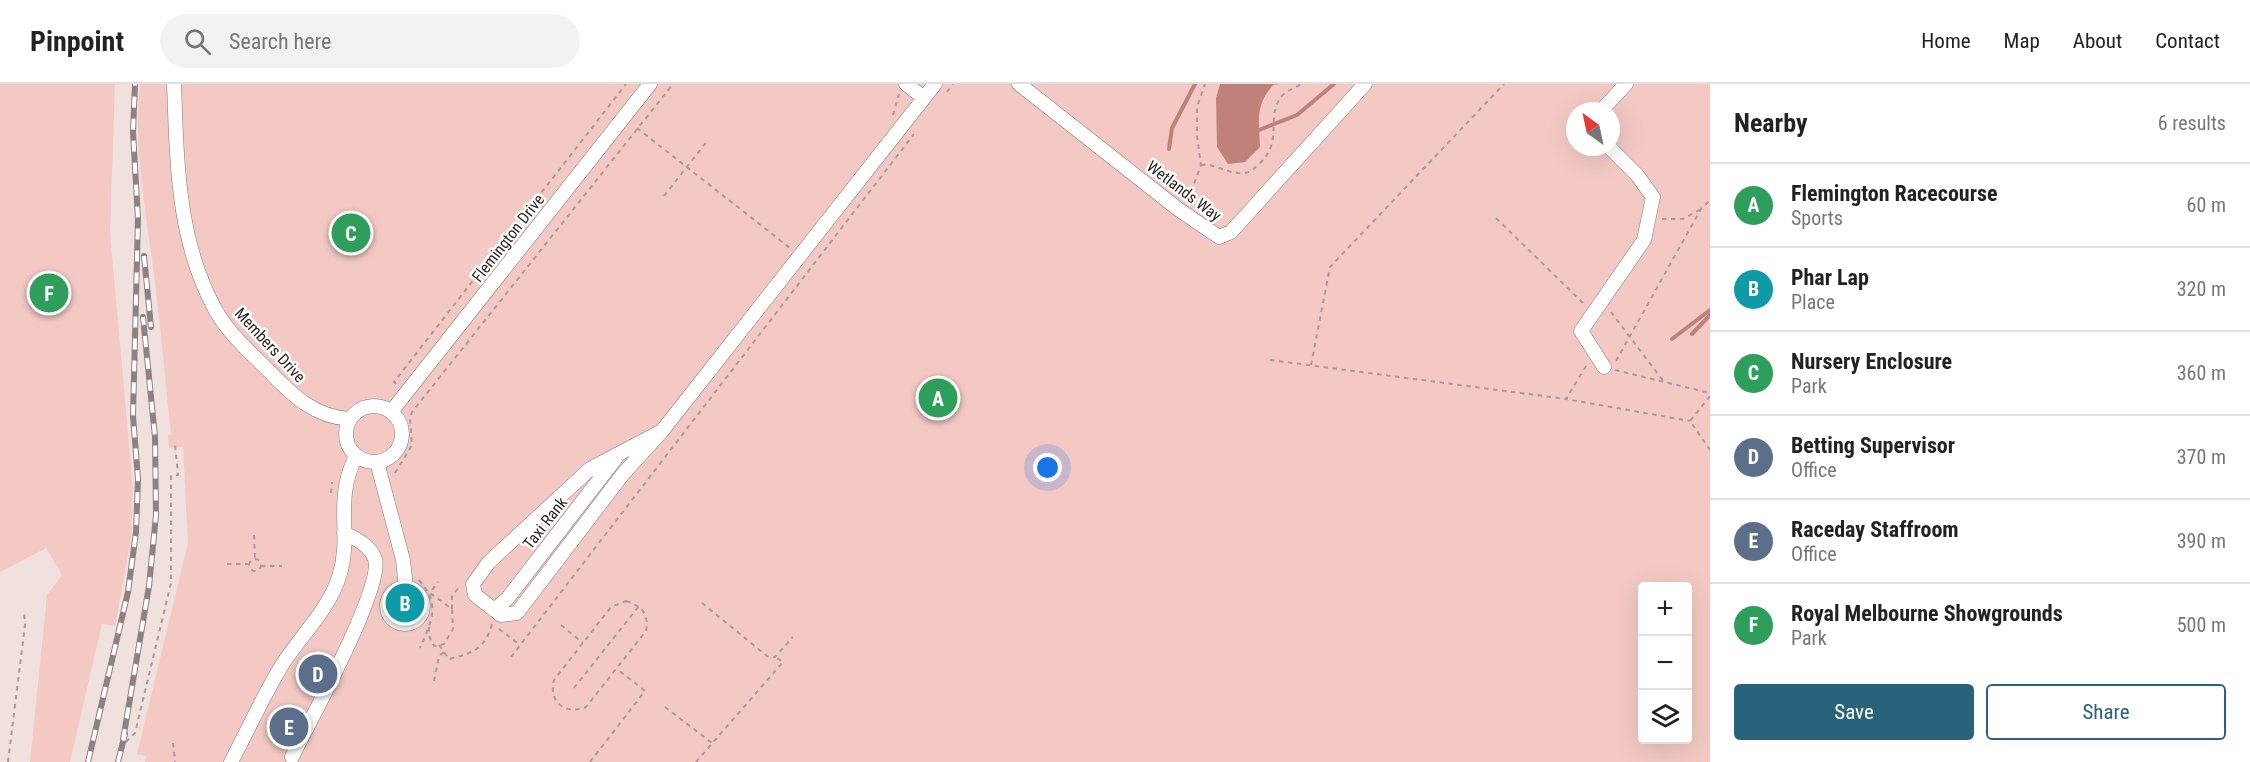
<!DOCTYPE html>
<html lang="en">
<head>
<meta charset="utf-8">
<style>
  body { margin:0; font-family:"Roboto Condensed",sans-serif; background:#f2f2f2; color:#222 }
  .controls { position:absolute; right:18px; bottom:18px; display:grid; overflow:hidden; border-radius:6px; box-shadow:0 6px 24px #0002 }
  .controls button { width:54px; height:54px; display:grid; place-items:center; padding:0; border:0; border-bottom:2px solid #e0e0e0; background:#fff; color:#222; font:30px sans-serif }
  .compass { position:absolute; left:1566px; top:18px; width:54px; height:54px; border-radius:50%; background:#fff; box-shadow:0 6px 24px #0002; rotate:327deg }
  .you { position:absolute; left:1048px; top:384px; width:21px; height:21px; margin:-15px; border:4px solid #fff; border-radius:50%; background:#1a73e8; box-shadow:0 0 0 9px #1a73e833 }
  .badge { display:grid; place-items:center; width:39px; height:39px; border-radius:50%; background:#29627b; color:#fff; font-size:20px; font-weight:700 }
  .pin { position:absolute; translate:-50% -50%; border:3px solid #fff; box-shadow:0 2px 6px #0006 }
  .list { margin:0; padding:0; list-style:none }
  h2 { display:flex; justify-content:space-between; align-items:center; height:78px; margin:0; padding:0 24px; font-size:26px }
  h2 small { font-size:20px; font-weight:400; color:#767676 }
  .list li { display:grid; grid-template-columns:39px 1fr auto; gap:18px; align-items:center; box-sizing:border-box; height:84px; padding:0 24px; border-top:2px solid #e0e0e0 }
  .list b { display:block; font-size:22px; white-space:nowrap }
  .list p { margin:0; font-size:20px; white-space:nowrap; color:#767676 }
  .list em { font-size:20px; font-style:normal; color:#767676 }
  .actions { display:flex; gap:12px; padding:18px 24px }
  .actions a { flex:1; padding:14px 0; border:2px solid #29627b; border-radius:6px; text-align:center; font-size:21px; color:#29627b }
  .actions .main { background:#29627b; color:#fff }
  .icon { flex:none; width:33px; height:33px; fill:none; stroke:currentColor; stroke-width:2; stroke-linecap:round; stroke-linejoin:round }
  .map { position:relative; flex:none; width:1710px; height:678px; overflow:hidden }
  header { display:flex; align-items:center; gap:36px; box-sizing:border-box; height:84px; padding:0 30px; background:#fff; border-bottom:2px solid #e0e0e0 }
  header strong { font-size:28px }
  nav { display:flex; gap:33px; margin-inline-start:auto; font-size:21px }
  .search { width:420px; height:54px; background:#f2f2f2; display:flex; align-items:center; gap:15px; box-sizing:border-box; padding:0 21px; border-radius:33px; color:#767676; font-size:22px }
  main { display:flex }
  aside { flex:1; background:#fff }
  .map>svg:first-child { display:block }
</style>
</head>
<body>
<header>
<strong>Pinpoint</strong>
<div class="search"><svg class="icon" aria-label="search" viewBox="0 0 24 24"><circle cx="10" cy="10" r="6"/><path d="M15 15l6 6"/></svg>Search here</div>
<nav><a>Home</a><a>Map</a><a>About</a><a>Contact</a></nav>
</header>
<main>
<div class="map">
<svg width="1710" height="678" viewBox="0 0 1710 678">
  <rect width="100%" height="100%" fill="#f0e0de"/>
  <path fill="#f4c9c4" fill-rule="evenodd" d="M0,0h115l-5,149 23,255 -2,50 -16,88 -13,-2 -32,138h-40l17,-167 15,-20 -16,-27 -46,24z
    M140,0h1570v678h-1565l1,-6 -9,-2 51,-211 -5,-96 -14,1 -1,-13 3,-1c-6,-53 -10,-106 -17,-159 -8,-64 -21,-127 -14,-191zM1575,27h36v36h-36zM1642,502h46v154h-46z"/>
  <path fill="#c0817a" d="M1220,0h60l-7,1c-18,21 -14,35 -13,62l-15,15 -17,2 -11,-17 -1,-49z"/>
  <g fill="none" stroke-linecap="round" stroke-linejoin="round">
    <path stroke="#c0817a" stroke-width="4" d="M1259,46l38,-15 37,-31
      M1169,65l3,-21 23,-44
      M1692,250l18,-19
      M1672,255l38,-29"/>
    <defs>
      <path id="minor" d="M174,0c3,77 3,157 42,227 13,23 36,43 54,61 23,24 45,45 80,47
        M906,0l18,14
        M1019,0l159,125 41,28 12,-5 134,-148
        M1601,27l25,-27
        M1604,283l-23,-36 63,-91 9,-43 -16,-22 -28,-28
        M346 350a28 28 0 1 1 56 0a28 28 0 1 1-56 0Z
        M391,328l259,-328
        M662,347l-39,43 -106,139 -16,2 -26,-20 -2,-11 16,-22 101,-93 72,-38 273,-347
        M377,378l26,98 3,28
        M387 522a18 18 0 1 1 36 0a18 18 0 1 1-36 0Z
        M494,526l13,-11 109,-141
        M292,673c16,-33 92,-170 83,-198 -5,-14 -19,-20 -31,-26
        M231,678c17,-32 32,-66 51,-97 19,-30 46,-54 57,-88 14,-44 -6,-75 17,-121"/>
    </defs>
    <use href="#minor" stroke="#857776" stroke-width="15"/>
    <path stroke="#a79b99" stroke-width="2" stroke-dasharray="4.5 4.5" stroke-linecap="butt" d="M947,8l6,-8
      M893,31l6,-21
      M637,44l153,120
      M1201,81c15,-2 27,10 44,8 6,-1 8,-4 12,-7 28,-24 8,-47 24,-69 4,-6 14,-9 20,-13
      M664,112l44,-56
      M1185,115l9,-15 7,-19 -4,-28v-30l8,-23
      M1496,134l88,86
      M1662,135h21l18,-10
      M1611,228l53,70
      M1270,276l296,39
      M1616,277l85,-152 9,-9
      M1311,281l19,-98 174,-183
      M1586,282l-20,33 124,22
      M1615,286l95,23
      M396,300l-2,-2 232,-298
      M1710,312l-20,25 20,29
      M395,389l17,-28 -2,-27 2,-6 261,-328
      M331,409l1,-11
      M254,451l1,23
      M249 481a6 6 0 1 1 12 0a6 6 0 1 1-12 0Z
      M227,480h21
      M261,482h21
      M419,496c22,25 13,39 1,68
      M626,517c16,5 23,13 20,30l-60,76c-20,8 -38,-4 -32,-27l57,-73z
      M702,519l65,53 8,1 18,-20
      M452,525v-13l7,-9
      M561,541l22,18
      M429,543v9l5,10 10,-2 9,-15 -1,-20 -22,-16 8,-11
      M499,545l21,16
      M439,561l10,14c24,-6 36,-10 43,-35
      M511,573l403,-523
      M434,597l5,-25 5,-4
      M574,604l65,-82
      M665,623l47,36
      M126,658l9,-9 36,-150v-107l7,-1 -3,-31
      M173,659l2,19
      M8,678l17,-137 -1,-14
      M590,678l55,-71 -28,-22
      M696,678l87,-100 -8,-5"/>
    <use href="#minor" stroke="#fff" stroke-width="14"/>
    <defs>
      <path id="rail" d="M144,172l7,71
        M123,656l26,-154 7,-71 -1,-78 -12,-120
        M88,678l40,-170 8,-60 2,-53 -5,-63 5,-197 -5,-87 2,-48
        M118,678l7,-28"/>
    </defs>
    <use href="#rail" stroke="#8d8280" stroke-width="6"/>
    <use href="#rail" stroke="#fff" stroke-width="4" stroke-dasharray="11" stroke-linecap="butt"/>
  </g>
  <g text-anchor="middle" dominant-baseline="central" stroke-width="5" stroke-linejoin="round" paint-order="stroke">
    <g font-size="16" fill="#251f1e" stroke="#fff">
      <text transform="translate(1184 107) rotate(37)">Wetlands Way</text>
      <text transform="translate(508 154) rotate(-52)">Flemington Drive</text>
      <text transform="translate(270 261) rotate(47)">Members Drive</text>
      <text transform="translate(545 439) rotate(-52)">Taxi Rank</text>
    </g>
  </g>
</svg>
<div class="controls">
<button>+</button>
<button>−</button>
<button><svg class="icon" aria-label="layers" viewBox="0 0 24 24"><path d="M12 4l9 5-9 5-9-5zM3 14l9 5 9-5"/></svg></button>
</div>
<svg class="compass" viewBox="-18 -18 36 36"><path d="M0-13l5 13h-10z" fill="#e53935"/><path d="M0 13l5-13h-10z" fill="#767676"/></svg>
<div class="you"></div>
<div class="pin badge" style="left:938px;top:314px;background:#2e9e5b">A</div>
<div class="pin badge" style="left:405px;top:519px;background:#0f9aa8">B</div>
<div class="pin badge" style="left:351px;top:149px;background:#2e9e5b">C</div>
<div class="pin badge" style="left:318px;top:590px;background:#5c6f8a">D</div>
<div class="pin badge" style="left:289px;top:643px;background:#5c6f8a">E</div>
<div class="pin badge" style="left:49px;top:209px;background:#2e9e5b">F</div>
</div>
<aside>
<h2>Nearby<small>6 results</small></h2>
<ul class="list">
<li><span class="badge" style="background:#2e9e5b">A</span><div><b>Flemington Racecourse</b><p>Sports</p></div><em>60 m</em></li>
<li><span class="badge" style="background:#0f9aa8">B</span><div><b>Phar Lap</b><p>Place</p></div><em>320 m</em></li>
<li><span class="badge" style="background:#2e9e5b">C</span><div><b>Nursery Enclosure</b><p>Park</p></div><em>360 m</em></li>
<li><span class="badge" style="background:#5c6f8a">D</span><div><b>Betting Supervisor</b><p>Office</p></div><em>370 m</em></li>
<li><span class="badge" style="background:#5c6f8a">E</span><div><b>Raceday Staffroom</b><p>Office</p></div><em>390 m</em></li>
<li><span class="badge" style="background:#2e9e5b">F</span><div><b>Royal Melbourne Showgrounds</b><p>Park</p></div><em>500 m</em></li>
</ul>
<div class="actions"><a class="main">Save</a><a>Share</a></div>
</aside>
</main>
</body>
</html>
